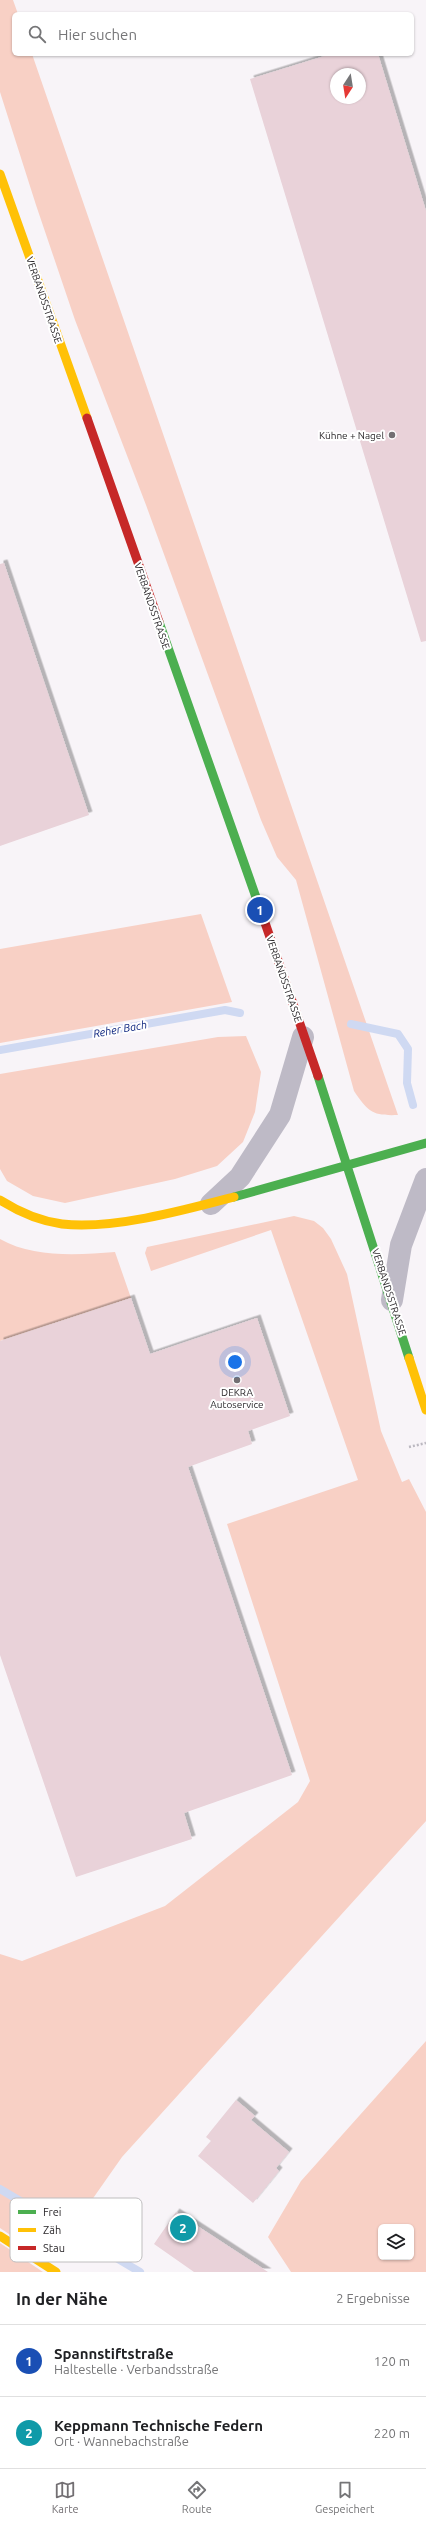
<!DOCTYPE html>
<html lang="de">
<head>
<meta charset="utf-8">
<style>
  body { margin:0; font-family:Ubuntu,sans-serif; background:#f2f2f2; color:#202124 }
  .controls { position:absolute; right:12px; bottom:12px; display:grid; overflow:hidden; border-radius:6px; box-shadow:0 1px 3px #0004 }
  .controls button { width:36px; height:36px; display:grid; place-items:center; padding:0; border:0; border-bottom:1px solid #e0e0e0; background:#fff; color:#202124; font:20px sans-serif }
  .compass { position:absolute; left:330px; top:68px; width:36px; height:36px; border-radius:50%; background:#fff; box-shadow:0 1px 3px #0004; rotate:192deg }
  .you { position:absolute; left:235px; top:1362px; width:14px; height:14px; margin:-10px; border:3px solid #fff; border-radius:50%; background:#1a73e8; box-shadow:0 0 0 6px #1a73e833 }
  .badge { display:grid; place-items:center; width:26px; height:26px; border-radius:50%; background:#736f73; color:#fff; font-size:13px; font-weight:700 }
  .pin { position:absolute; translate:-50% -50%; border:2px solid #fff; box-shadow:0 1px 4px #0006 }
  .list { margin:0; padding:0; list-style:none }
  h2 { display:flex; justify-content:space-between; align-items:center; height:52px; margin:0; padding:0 16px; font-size:17px }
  h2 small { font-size:13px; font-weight:400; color:#757577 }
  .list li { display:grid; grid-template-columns:26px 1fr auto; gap:12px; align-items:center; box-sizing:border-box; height:72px; padding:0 16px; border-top:1px solid #e0e0e0 }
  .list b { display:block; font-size:15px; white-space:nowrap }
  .list p { margin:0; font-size:13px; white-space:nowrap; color:#757577 }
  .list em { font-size:13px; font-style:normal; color:#757577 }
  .icon { flex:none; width:22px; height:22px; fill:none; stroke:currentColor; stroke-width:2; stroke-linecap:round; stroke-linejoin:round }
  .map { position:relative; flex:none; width:426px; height:2272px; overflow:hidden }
  .search { position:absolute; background:#fff; box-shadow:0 1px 3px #0004; left:12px; right:12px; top:12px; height:44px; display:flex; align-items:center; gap:10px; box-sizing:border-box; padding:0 14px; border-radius:6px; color:#757577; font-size:15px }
  .sheet { height:196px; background:#fff }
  nav { display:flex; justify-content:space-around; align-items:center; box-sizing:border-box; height:56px; border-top:1px solid #e0e0e0; background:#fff; font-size:11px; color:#757577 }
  nav a { display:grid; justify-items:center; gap:2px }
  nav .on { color:#736f73 }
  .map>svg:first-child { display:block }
</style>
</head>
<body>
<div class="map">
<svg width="426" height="2272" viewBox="0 0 426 2272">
  <defs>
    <filter id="shadow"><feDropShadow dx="3.5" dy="-3.5" stdDeviation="0" flood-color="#0004"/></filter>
  </defs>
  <rect width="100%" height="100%" fill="#f8f4f8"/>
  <path fill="#f8d0c5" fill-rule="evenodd" d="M0,0h13l5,14h-4v40h18l366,1061c-25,1 -30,-3 -44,-24l-58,-211 -19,-23 -16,-37 -115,-315 -71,-185 -39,-115 -36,-113z
    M201,914l31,88 -232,41v-94z
    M246,1036l15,36 -6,40 -12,30 -26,24 -42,13 -110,24 -32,-7 -26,-15 -7,-12v-95l218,-37z
    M294,1216l20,5 9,7 8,11 16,35 34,157 21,51 7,-3 17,33v309l-304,336 -73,104 -49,-33v-274l22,7 143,-55 133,-104 12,-21 -83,-257 131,-44 -87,-250 -120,41 -6,-18 2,-6z
    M0,1239c33,19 78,16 115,13l16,46 -131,43z
    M426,2041v231h-135l-23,-35 33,-56zM381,2227h30v30h-30z
    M0,2243l43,29h-43z"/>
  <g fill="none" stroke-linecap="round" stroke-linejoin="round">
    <path stroke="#cfd9f2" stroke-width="8" d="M351,1024l47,10 10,15 -1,34 6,22
      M0,1050l225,-40 15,3
      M0,2189l140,83"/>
  </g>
  <path fill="#e9d2d9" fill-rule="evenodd" filter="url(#shadow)" d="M331,54h47l48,157v430l-5,1 -171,-563zM336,74h24v24h-24z
    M4,563l85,252 -89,31v-282z
    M131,1298l19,56 107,-36 33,98 -42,15 4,13 -64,23 104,308 -108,38 8,26 -116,38 -76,-222v-314z
    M236,2100l19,16 -4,4 38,32 -13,16 3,3 -26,32 -55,-47 13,-15 -5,-4z
    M176,2212l92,60h-74l-40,-28z"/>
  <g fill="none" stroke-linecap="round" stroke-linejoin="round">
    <path stroke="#bbb8c0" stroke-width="2.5" stroke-dasharray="2 2" stroke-linecap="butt" d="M409,1447l17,-4"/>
    <path stroke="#bebac6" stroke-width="22" d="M211,1204l29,-27 40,-62 23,-78
      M392,1300l9,-55 25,-66"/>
    <path stroke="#4caf50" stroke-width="9" d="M159,622l104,295
      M318,1076l91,282
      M234,1197l192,-54"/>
    <path stroke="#ffc107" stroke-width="9" d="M0,174l87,244
      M0,1200c19,12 40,21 62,24 50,6 123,-14 172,-27
      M409,1358l17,52
      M0,2236l56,36"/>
    <path stroke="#c62828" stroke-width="9" d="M87,418l72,204
      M263,917l55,159"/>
  </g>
  <g fill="#736f73" stroke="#fff" stroke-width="1.5">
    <circle cx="392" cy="435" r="4"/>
    <circle cx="237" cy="1380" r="4"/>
  </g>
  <g text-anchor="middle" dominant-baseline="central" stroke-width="4" stroke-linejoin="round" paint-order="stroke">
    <g font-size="10" fill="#2b282b" stroke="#fff">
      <text transform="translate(44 300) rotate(71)">VERBANDSSTRASSE</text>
      <text transform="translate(152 606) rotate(71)">VERBANDSSTRASSE</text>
      <text transform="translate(284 979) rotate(71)">VERBANDSSTRASSE</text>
      <text transform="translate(389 1292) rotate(72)">VERBANDSSTRASSE</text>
    </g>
    <g font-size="10" fill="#2b282b" stroke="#fff" text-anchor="end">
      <text x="384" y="435">Kühne + Nagel</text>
      <text x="237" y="1392" text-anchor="middle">DEKRA<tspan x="237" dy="12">Autoservice</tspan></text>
    </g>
    <g font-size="11" font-style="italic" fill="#031c7a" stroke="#fff">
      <text transform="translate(120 1029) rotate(-10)">Reher Bach</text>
    </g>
  </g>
  <rect x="10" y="2198" width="132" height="64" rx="6" fill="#fff" stroke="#bfbebf" stroke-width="1"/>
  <rect x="18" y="2210" width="18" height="4" fill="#4caf50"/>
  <rect x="18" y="2228" width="18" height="4" fill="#ffc107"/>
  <rect x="18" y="2246" width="18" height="4" fill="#c62828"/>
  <g font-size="11" fill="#2b282b">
    <text x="43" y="2216">Frei</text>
    <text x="43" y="2234">Zäh</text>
    <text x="43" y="2252">Stau</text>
  </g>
</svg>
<div class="controls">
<button><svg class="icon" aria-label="layers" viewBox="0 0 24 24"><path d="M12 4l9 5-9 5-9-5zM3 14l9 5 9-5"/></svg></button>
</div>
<svg class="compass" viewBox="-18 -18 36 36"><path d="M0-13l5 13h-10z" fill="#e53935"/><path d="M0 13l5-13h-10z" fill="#757577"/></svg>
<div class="you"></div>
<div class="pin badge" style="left:260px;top:910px;background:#1a4fb4">1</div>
<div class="pin badge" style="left:183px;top:2228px;background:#0f9aa8">2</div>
<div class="search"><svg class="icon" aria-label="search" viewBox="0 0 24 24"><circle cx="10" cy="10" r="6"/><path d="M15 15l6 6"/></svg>Hier suchen</div>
</div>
<section class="sheet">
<h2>In der Nähe<small>2 Ergebnisse</small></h2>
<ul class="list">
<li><span class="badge" style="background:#1a4fb4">1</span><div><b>Spannstiftstraße</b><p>Haltestelle · Verbandsstraße</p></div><em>120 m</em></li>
<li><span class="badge" style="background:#0f9aa8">2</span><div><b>Keppmann Technische Federn</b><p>Ort · Wannebachstraße</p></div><em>220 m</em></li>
</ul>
</section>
<nav>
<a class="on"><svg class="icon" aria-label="map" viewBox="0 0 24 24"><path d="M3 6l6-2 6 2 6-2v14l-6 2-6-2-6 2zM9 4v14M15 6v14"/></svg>Karte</a>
<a><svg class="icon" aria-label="directions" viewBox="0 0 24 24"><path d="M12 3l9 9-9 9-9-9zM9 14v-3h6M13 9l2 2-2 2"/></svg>Route</a>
<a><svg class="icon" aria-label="saved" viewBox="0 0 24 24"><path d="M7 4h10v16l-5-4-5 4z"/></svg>Gespeichert</a>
</nav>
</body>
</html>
